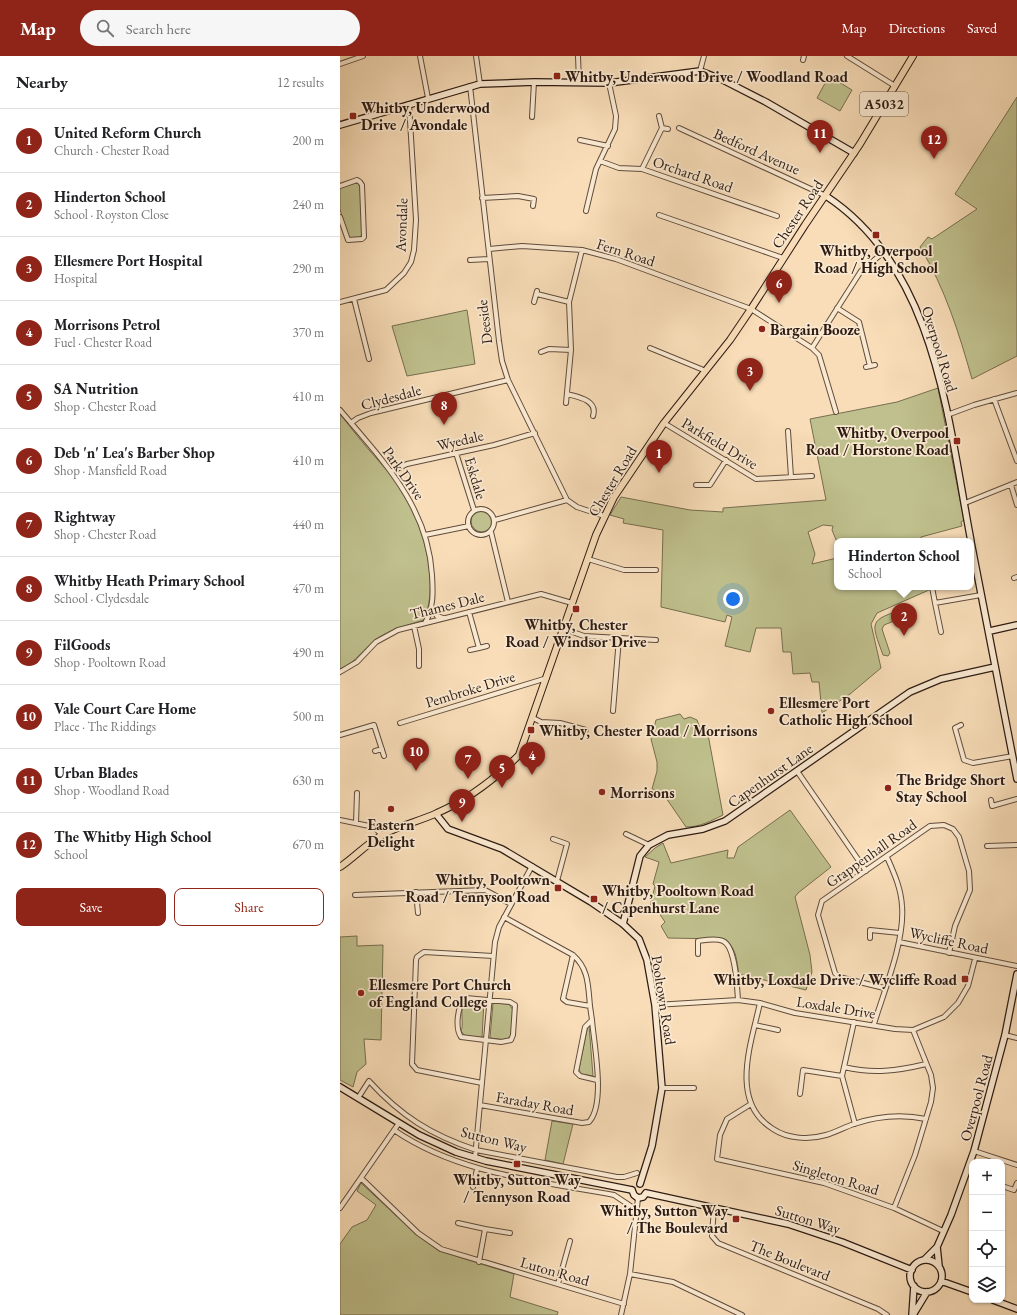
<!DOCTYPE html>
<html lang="en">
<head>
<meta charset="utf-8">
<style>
  body { margin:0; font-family:"EB Garamond",serif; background:#f6f6f6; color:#202124 }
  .controls { position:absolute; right:12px; bottom:12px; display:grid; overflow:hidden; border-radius:8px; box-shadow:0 1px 3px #0004 }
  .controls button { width:36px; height:36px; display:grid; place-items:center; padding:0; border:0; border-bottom:1px solid #e0e0e0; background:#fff; color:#202124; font:20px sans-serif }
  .you { position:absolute; left:393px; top:543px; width:14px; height:14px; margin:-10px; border:3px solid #fff; border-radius:50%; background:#1a73e8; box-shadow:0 0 0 6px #1a73e833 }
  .badge { display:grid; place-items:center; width:26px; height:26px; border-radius:50%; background:#8f2418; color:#fff; font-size:13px; font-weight:700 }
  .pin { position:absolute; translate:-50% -33px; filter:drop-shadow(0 1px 2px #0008) }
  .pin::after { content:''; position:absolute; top:21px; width:14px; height:12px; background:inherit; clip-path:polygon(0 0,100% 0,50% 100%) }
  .popup { position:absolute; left:494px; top:482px; width:140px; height:52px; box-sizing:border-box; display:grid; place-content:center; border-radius:8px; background:#fff; filter:drop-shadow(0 1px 3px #0005); font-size:13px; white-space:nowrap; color:#757577 }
  .popup b { font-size:15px; color:#202124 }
  .popup::after { content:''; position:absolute; left:50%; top:100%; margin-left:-8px; border:8px solid transparent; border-top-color:#fff }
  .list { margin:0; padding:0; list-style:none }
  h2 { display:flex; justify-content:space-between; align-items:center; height:52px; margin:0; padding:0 16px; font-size:17px }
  h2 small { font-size:13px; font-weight:400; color:#757577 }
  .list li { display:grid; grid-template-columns:26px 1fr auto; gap:12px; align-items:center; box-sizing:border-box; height:64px; padding:0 16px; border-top:1px solid #e0e0e0 }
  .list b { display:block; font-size:15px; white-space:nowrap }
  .list p { margin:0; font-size:13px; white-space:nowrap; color:#757577 }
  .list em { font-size:13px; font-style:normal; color:#757577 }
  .actions { display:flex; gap:8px; padding:12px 16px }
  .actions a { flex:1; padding:9px 0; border:1px solid #8f2418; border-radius:8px; text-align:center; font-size:14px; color:#8f2418 }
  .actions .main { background:#8f2418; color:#fff }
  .icon { flex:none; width:22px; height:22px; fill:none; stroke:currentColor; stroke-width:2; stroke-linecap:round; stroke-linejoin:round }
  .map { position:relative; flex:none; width:677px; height:1259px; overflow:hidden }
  header { display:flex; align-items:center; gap:24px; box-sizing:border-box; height:56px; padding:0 20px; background:#8f2418; color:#fff }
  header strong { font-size:19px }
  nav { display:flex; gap:22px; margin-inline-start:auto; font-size:14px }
  .search { width:280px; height:36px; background:#f6f6f6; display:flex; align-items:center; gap:10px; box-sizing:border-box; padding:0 14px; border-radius:22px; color:#757577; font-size:15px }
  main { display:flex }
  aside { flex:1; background:#fff }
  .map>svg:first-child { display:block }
</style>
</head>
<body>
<header>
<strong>Map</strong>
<div class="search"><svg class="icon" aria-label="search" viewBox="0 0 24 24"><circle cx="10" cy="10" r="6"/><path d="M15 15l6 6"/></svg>Search here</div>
<nav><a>Map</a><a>Directions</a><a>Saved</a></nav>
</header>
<main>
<aside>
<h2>Nearby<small>12 results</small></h2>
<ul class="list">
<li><span class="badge">1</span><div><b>United Reform Church</b><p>Church · Chester Road</p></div><em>200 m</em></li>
<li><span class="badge">2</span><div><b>Hinderton School</b><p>School · Royston Close</p></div><em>240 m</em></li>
<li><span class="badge">3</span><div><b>Ellesmere Port Hospital</b><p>Hospital</p></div><em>290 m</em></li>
<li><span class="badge">4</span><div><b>Morrisons Petrol</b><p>Fuel · Chester Road</p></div><em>370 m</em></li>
<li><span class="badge">5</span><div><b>SA Nutrition</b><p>Shop · Chester Road</p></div><em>410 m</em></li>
<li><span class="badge">6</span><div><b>Deb 'n' Lea's Barber Shop</b><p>Shop · Mansfield Road</p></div><em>410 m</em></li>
<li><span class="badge">7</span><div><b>Rightway</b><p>Shop · Chester Road</p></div><em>440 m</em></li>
<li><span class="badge">8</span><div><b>Whitby Heath Primary School</b><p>School · Clydesdale</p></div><em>470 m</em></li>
<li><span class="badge">9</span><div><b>FilGoods</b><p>Shop · Pooltown Road</p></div><em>490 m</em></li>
<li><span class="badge">10</span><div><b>Vale Court Care Home</b><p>Place · The Riddings</p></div><em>500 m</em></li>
<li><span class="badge">11</span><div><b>Urban Blades</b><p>Shop · Woodland Road</p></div><em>630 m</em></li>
<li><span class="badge">12</span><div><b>The Whitby High School</b><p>School</p></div><em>670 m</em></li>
</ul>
<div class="actions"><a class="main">Save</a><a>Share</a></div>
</aside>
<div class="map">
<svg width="677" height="1259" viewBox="0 0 677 1259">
  <rect width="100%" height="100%" fill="#f8ddb8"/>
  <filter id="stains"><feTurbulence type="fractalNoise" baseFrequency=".005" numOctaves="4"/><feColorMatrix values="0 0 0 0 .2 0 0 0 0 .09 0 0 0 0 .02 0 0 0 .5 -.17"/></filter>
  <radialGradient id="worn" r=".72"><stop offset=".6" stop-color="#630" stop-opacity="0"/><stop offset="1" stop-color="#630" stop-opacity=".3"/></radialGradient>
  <path fill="#bfc08d" stroke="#766e50" d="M489,20l23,14 -12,21 -23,-13z
    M677,41v259l-45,23c-13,-46 -27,-91 -52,-132l8,-10 4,2 45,-30 -22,-15z
    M16,127l3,1 2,3 1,44 -1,6 -8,2 -5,-1 -8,-29v-21z
    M127,254l8,54 -68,12 -15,-50z
    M598,332l26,132 -3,2 1,4 -41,11v4l-84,1 -5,-12 1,-4 -10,-1 -15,7 7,22 -3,10 25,-6v29h91l1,3 -52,23 -6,11 10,44 -31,26 -28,19 -3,-31h-7l-2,-9 -17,1 -2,-22h-8l-2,-24h-25l-6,24 -25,-6 7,-29 -5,-2 -2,7 -64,-15 2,-77 -40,-7 1,-4 -14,-4 11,-18 69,13 33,2v-4l103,-8 -16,-81 87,-17z
    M0,358c12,15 24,31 37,45 7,9 16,17 22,26 22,34 42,95 25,135 -16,5 -32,9 -46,18 -14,10 -22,24 -38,32z
    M131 465a11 11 0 1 1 22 0a11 11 0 1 1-22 0Z
    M565,553l5,3 -1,3 -25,10 -2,4 8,24 -2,3 -5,-1c-12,-33 -15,-35 22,-46z
    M340,658l4,5 6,-2 7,3 3,8 7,1 16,86c-12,6 -23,12 -37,12l-22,-32 -12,-6 5,-18v-9l-6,-23 5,-19z
    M450,754l41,57 -33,26 -3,4 15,58 2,17 -6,18 -67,-16c-3,-15 -2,-27 -16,-35l-55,-1 -7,-12 4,-4 -10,-15 -5,-1 5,-20 -2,-2 6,-22 -14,-5 10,-9 8,-5 8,20 57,-13 -1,8h7l4,-11z
    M17,880v10l26,-1 -2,95 -17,-1 2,25 -9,8 -4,15 -13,-7v-143z
    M128,945l16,1 -2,35h-16l-5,-6c4,-9 -4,-26 7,-30z
    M153,947l16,1 4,6 -2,25 -5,5 -16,-2z
    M248,969h1l4,51 -12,-2 -2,-5z
    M212,1065l21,3 -10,40 -18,-4z
    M21,1127l55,51 23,17 75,23 -4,23 48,15 -1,3h-217v-71l12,-17 15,-7 9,-15 -19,-14z"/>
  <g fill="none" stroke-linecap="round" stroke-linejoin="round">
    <defs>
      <path id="street" d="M80,0l8,42
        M136,0l4,28
        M238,0l1,26
        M507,0l48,30
        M463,4l1,-4
        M0,8l23,-8
        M360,15l4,-15
        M130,30l29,255 3,20 6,19 59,120 10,7 27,9
        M192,61l2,-35
        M322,72l6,1
        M339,72l147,68
        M240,84l28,6
        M260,105l19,7 23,1 135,47
        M302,113l20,-41 -3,-12
        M0,130l17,-6 3,2 2,3 2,52 -2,2 -14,1 -8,-23
        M142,142l36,-2 16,3 -1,7
        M246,155l10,-42 19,-40 1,-13 -7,-33
        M319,159l124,43
        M149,193l33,-3 60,4 34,9 135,50 61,39 7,7 17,57
        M130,204l19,-1
        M197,238l32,8
        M14,243l15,60
        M0,246l46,-12 18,-17 7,-11 3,-12 2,-30 -7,-116
        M194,246l3,-11
        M497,252l22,14 11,44
        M310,292l56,23
        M472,292l49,-77 23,-19
        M201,296l8,-3 22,1
        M526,311l9,-2
        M227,338c11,3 31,6 26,22
        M654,343l23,62
        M226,347l5,-53 -2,-48 13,-52
        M0,354c42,50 88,96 92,165 1,16 2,33 -7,48
        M607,359l27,-10 43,-12
        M11,367l7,-5 13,-5 137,-33
        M324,367l92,56 56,-3
        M448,375l3,46
        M116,397l18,57
        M51,416l16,-8 87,-19 41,-12
        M356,429h14l16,-25
        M671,429l6,20
        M625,447l52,-21
        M128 466a13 13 0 1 1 26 0a13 13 0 1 1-26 0Z
        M155,464l72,-20
        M151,476l17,70
        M85,479l44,-9
        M248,503l36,11h32
        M674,522l3,-1
        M592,531l3,16 46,-8
        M595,547l6,29
        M91,552l6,8 6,2
        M129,556l10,36 8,-2
        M74,570l5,23v17
        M224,573l20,7 72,4
        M130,594l9,-2
        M0,616l17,-10 19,-20 22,-12 143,-36 31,9
        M273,655l6,-73
        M193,662l8,4 19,1 26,7
        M60,667l147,-45
        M621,669l-6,3 9,32 9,3 40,-7
        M0,679l34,-10 10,31
        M35,695l7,-2
        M457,715l69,100
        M651,744l1,6 25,-7
        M0,764l34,7 8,8
        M16,767l1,-30
        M286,778l23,11
        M213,783l14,5 -10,37
        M647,790l30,-1
        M76,836l2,21
        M15,839l130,-5 26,14
        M164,861l69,38c16,14 15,31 17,51
        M530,882v-8l30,3
        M559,886l118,24
        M358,898v-13c8,-1 18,-3 25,0 13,6 14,46 15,59
        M233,899l-10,44 4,3 23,4 2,14 -7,7 -9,45 4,4 17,4
        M544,932l-45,-11 -4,-4 -17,-58 4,-14 108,-75 14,-1 9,4 6,8 10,34 1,19 -15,36 -6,27
        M126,942l44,4 5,3 -2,30 -2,5 -10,2 -40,-5c-6,-9 -4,-32 5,-39z
        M420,947c-9,41 -31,99 13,126 15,10 36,11 53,6 10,-3 19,-8 28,-11 24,-8 47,-10 72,-5
        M315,949l83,-5 22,3 35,10 100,16 18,1 31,-13 14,-14 10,-17 7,-27
        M514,966l-12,54 13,48
        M534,968c10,-33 31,-83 28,-118 -1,-18 -8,-33 -15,-49
        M415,969l23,5
        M665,979l12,3
        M504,1011c29,7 53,4 82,-3
        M142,1027l-65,-13 -5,-6 4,-104 1,-3 7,-5 69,4
        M322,1032h32
        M460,1038l3,-24 39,6
        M18,1042l11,-17c32,35 62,54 107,69l141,27h7l13,-4
        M411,1048l-24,15 -7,16 -3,24 107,24 70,25 49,23
        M140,1049l102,18 7,-1c17,-18 5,-77 3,-102
        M54,1074c64,44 145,51 220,65l18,12
        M634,1095l43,14
        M135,1102l20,-216 4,-15 33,-61
        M21,1122l57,55 23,16 183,55
        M662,1130l12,4 3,-7
        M133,1131l4,-18
        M374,1151l-2,29 6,7 160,66 9,6
        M0,1152l59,-85
        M554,1152l21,-53 16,-53 2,-14 -2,-13 -18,-45
        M118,1167l27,6
        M139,1206l6,-33 25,4
        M290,1218l43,8 69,33
        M218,1228l12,-43
        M281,1259l9,-41 8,-76"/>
      <path id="secondary" d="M0,69l140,-41 54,-2 75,1 91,-12 21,8 45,23 88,51
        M486,140c111,73 122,226 145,345
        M631,486l46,237
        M650,575l27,-6
        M96,758l12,15 54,20 89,53 32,22 16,15 8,21 8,45 7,83 -10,58 -12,38
        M283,868l17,-68 9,-11 19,-10 35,-6 22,-8 185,-129 31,-13 54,-12
        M0,1031l79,48 37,17 30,9 146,29
        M292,1134l2,5 4,3 5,-1 3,-4
        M306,1137l142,31 54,18 70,28
        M584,1204l13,-13
        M570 1220a16 16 0 1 1 32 0a16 16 0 1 1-32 0Z
        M599,1210l-2,-19 14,-32 23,-64 31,-116 12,-61
        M601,1225l31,11
        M653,1244l24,9
        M572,1259l2,-29
        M573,1259l14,-23"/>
      <path id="primary" d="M0,811c15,-10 27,-24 44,-33 17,-9 36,-13 53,-21 30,-13 59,-35 82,-58l77,-220 18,-38 50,-74 66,-83 21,-31 54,-84 55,-81 53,-88"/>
    </defs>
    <use href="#street" stroke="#604c3c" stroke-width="6"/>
    <use href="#secondary" stroke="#2d1b13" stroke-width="8"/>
    <use href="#primary" stroke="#2d1b13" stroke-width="8"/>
    <use href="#street" stroke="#fae9d1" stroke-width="4"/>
    <use href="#secondary" stroke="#fae9d1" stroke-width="5.5"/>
    <use href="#primary" stroke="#f8ddb8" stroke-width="6"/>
  </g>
  <g fill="#8f2418" stroke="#fae9d1" stroke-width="1.5">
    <rect x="213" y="16" width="8" height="8" rx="2"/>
    <rect x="9" y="56" width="8" height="8" rx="2"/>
    <rect x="532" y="175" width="8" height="8" rx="2"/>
    <circle cx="422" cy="273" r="4"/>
    <rect x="613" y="381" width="8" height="8" rx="2"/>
    <rect x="232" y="549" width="8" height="8" rx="2"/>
    <circle cx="431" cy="655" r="4"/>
    <rect x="187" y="670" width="8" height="8" rx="2"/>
    <circle cx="548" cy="732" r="4"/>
    <circle cx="262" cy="736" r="4"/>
    <circle cx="51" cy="753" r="4"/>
    <rect x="214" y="828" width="8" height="8" rx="2"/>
    <rect x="250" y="839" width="8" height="8" rx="2"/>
    <rect x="621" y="919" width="8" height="8" rx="2"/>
    <circle cx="21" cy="937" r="4"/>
    <rect x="173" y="1104" width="8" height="8" rx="2"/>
    <rect x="392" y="1159" width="8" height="8" rx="2"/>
  </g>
  <g text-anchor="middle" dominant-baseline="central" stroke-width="3.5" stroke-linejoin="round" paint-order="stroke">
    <rect fill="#fae9d1" stroke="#6a594c" stroke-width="1" x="520" y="36" width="48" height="24" rx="3"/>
    <g font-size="14" font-weight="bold" fill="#2d1b13">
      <text x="544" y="48">A5032</text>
    </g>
    <g font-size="15" font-weight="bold" fill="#2d1b13" stroke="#fae9d1" text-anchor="start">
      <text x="225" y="20">Whitby, Underwood Drive / Woodland Road</text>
      <text x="21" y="51">Whitby, Underwood<tspan x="21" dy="17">Drive / Avondale</tspan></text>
      <text x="536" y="194" text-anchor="middle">Whitby, Overpool<tspan x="536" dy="17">Road / High School</tspan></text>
      <text x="430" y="273">Bargain Booze</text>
      <text x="609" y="376" text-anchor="end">Whitby, Overpool<tspan x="609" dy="17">Road / Horstone Road</tspan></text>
      <text x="236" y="568" text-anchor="middle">Whitby, Chester<tspan x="236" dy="17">Road / Windsor Drive</tspan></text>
      <text x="439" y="646">Ellesmere Port<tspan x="439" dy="17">Catholic High School</tspan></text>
      <text x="199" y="674">Whitby, Chester Road / Morrisons</text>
      <text x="556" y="723">The Bridge Short<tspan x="556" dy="17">Stay School</tspan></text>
      <text x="270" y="736">Morrisons</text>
      <text x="51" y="768" text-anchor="middle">Eastern<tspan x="51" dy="17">Delight</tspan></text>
      <text x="210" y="823" text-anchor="end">Whitby, Pooltown<tspan x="210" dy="17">Road / Tennyson Road</tspan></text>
      <text x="262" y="834">Whitby, Pooltown Road<tspan x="262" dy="17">/ Capenhurst Lane</tspan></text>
      <text x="617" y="923" text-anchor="end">Whitby, Loxdale Drive / Wycliffe Road</text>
      <text x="29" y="928">Ellesmere Port Church<tspan x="29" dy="17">of England College</tspan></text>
      <text x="177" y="1123" text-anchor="middle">Whitby, Sutton Way<tspan x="177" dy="17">/ Tennyson Road</tspan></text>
      <text x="388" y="1154" text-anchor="end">Whitby, Sutton Way<tspan x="388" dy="17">/ The Boulevard</tspan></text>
    </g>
    <g font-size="15" fill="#2d1b13" stroke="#fae9d1">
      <text transform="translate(417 95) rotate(24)">Bedford Avenue</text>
      <text transform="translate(353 118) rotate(19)">Orchard Road</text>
      <text transform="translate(457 158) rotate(-56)">Chester Road</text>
      <text transform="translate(61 169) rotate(-88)">Avondale</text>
      <text transform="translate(286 196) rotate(18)">Fern Road</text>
      <text transform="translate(144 266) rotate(-97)">Deeside</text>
      <text transform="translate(600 293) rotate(73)">Overpool Road</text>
      <text transform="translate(51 341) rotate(-15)">Clydesdale</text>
      <text transform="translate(120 384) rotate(-13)">Wyedale</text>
      <text transform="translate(380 387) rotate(31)">Parkfield Drive</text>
      <text transform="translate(64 417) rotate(55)">Park Drive</text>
      <text transform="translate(136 422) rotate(73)">Eskdale</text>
      <text transform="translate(272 425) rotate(-59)">Chester Road</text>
      <text transform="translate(107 549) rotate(-14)">Thames Dale</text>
      <text transform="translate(130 633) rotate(-17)">Pembroke Drive</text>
      <text transform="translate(430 719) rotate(-35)">Capenhurst Lane</text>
      <text transform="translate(531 797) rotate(-35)">Grappenhall Road</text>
      <text transform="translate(609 884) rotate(12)">Wycliffe Road</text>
      <text transform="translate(324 944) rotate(81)">Pooltown Road</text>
      <text transform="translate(496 951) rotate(9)">Loxdale Drive</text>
      <text transform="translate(636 1042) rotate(-75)">Overpool Road</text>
      <text transform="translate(195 1047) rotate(10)">Faraday Road</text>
      <text transform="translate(154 1083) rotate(14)">Sutton Way</text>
      <text transform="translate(496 1121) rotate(17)">Singleton Road</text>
      <text transform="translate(468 1163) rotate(17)">Sutton Way</text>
      <text transform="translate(450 1204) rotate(22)">The Boulevard</text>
      <text transform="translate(215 1215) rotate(16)">Luton Road</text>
    </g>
  </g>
  <rect width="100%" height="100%" filter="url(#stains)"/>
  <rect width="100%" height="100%" fill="url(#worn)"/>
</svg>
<div class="controls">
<button>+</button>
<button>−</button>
<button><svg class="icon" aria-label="locate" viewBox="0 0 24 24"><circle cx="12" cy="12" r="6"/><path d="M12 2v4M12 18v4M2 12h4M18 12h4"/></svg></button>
<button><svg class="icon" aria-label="layers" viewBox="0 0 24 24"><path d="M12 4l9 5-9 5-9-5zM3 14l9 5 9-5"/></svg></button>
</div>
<div class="you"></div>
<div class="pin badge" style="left:319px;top:417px">1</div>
<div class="pin badge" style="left:564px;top:580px">2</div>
<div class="popup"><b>Hinderton School</b>School</div>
<div class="pin badge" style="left:410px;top:335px">3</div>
<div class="pin badge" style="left:192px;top:719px">4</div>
<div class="pin badge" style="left:162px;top:732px">5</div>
<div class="pin badge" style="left:439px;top:247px">6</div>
<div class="pin badge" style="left:128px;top:723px">7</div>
<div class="pin badge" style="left:104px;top:369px">8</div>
<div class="pin badge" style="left:122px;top:766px">9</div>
<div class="pin badge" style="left:76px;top:715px">10</div>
<div class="pin badge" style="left:480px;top:97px">11</div>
<div class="pin badge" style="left:594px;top:103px">12</div>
</div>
</main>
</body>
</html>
